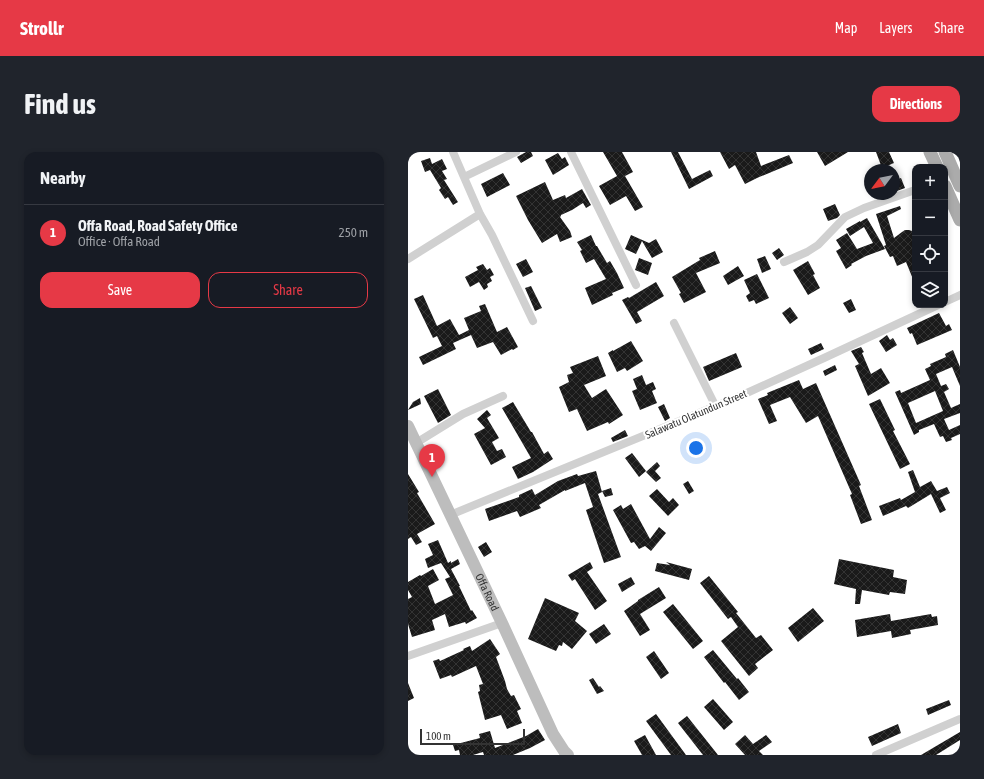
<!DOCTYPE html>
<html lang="en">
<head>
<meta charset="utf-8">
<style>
  body { margin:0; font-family:"Asap Condensed",sans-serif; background:#20242c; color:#f1f3f6 }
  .controls { position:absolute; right:12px; top:12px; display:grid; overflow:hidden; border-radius:8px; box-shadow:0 2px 6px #0003 }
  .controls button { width:36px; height:36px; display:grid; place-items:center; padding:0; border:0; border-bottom:1px solid #363941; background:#171b24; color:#f1f3f6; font:20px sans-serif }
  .compass { position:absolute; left:456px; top:12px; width:36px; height:36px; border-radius:50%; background:#171b24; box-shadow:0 2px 6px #0003; rotate:238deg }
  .scale { position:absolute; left:12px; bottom:10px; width:105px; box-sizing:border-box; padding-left:4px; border:2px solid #333; border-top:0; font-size:11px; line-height:14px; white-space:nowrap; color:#333; -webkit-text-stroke:3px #fff; paint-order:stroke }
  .you { position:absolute; left:288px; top:296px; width:14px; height:14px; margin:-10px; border:3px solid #fff; border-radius:50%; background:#1a73e8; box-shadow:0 0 0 6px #1a73e833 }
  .badge { display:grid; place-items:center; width:26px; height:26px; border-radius:50%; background:#e63946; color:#fff; font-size:13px; font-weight:700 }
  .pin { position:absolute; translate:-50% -33px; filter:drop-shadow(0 1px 2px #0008) }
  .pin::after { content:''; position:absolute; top:21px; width:14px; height:12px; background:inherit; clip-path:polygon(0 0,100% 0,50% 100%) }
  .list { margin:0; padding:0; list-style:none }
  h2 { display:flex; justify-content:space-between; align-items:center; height:52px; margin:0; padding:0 16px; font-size:17px }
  h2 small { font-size:13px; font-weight:400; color:#9ea1a6 }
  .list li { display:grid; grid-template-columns:26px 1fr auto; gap:12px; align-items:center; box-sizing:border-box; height:56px; padding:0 16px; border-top:1px solid #363941 }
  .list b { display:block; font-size:15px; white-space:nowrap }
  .list p { margin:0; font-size:13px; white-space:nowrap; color:#9ea1a6 }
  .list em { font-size:13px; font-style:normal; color:#9ea1a6 }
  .actions { display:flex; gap:8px; padding:12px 16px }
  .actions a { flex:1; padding:9px 0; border:1px solid #e63946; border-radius:12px; text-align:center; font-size:14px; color:#e63946 }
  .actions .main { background:#e63946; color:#fff }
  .icon { flex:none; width:22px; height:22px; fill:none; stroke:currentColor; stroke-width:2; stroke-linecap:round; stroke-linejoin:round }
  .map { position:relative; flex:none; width:552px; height:603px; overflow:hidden; border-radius:12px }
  header { display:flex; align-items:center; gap:24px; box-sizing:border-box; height:56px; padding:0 20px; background:#e63946; color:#fff }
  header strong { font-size:19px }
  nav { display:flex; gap:22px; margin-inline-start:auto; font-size:14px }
  .intro { display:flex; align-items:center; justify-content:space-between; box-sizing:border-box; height:96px; padding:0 24px }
  h1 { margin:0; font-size:28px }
  .button { padding:10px 18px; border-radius:12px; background:#e63946; color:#fff; font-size:14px; font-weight:700 }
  main { display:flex; gap:24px; padding:0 24px }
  aside { flex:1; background:#171b24; border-radius:12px; box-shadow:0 2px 6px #0003 }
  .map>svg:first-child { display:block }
</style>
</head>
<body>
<header>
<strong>Strollr</strong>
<nav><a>Map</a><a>Layers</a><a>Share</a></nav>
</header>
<div class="intro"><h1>Find us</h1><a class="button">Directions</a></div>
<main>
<aside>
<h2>Nearby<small></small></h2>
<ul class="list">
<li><span class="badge">1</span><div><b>Offa Road, Road Safety Office</b><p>Office · Offa Road</p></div><em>250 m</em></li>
</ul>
<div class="actions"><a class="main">Save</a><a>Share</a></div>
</aside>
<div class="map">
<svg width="552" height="603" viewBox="0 0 552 603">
  <defs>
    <pattern id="building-cross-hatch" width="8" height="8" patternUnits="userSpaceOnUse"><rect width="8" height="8" fill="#1a1a1a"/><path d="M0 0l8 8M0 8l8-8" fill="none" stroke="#333"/></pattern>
  </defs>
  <rect width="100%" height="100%" fill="#fff"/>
  <path fill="url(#building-cross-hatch)" fill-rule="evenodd" d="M118,0h5l2,4 -12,7 -4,-6z
    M195,0h19l11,20 -8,4 18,31 -8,4 -9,-15 -16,9 -11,-19 18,-10z
    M263,0h7l14,27 18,-9 3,6 -24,13z
    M312,0h36l5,14 28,-11 4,8 -36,15 -12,6 -10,-19 -6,4z
    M409,0h31l-23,14z
    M468,0h13l5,11 -12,5z
    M150,1l4,6 3,-2 4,8 -16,10 -8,-15z
    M22,6l2,6 10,-5 5,10 -5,2 5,8 -3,1 14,22 -5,3 -5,-8 -3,2 -6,-9 2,-2 -11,-18 -5,2 -4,-11z
    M95,21l7,12 -23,12 -6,-13z
    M493,26l4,10 -11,4v-11z
    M137,30l8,18 12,-5 1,3 16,-9 9,16 -5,3 -3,-5 -11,7 -11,5v1l-1,1 10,14 2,6 -12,5 -3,-8 -15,9 -14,-23 -12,-24z
    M427,52l5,11 -3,3 -9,3 -5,-12z
    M492,54l1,3 -14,7 7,22 8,-6 3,-2h4l6,2v52l-9,-22 -9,4 -4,-10 -3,1 -6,-11 2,-1 -10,-31z
    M459,66l18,31 -19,7 -15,8 1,1 -6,4 -10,-18 5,-3 -5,-8 11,-7 10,16 16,-6 -9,-16 -14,9 -4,-7 14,-8v1z
    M183,83l5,11h1l10,17 3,-2 7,12 7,15 -12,5 1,2 -21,10 -7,-17 21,-9 -12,-20 -8,4 -6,-12 2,-1 -5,-8z
    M223,83l18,8 7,-4 7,13 -11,6 -10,-17 -6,13 -11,-5z
    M371,96l5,7 -7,5 -5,-7z
    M307,99l5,12 -24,10 10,19 -22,11 -5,-9 2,-1 -9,-16 28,-17 -1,-2z
    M357,104l6,13 -9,4 -5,-14z
    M231,106l13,5 -4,12 -13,-5z
    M118,107l7,13 -10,5 -7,-13z
    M400,109l7,13 -2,1 7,13 -12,7 -15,-25z
    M75,112l4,6 3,-2 4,7 -4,2 2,4 -5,3 1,3 -4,3 -5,-8 -9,5 -5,-10 13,-7 -2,-3z
    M330,114l6,10 -16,9 -5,-9z
    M349,122l12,24 -13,6 -2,-4 -5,2 -3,-6 4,-3 -6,-13z
    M248,130l8,14 -27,16 5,9 -6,3 -14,-24 6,-3 1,1z
    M123,134l11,22 -7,3 -10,-23z
    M15,143l14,31 13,-7 9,16 10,-5 -5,-12 17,-7 -2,-5 6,-2 12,28 10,-5 11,20 -5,3 -1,-1 -11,6 -8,-13 -16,6 -6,-13 -18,8 3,6 -33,16 -4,-8 23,-11 -5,-10 -4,2 -19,-39z
    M443,147l5,11 -7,3 -6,-10z
    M382,155l8,11 -8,6 -8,-11z
    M531,161l7,13 3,-2 3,6 -35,15 -5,-12 -2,1 -3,-6z
    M479,183l3,5 3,-2 4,7 -11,7 -7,-11z
    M223,189l12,20 -16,10 -2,-3 -8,4 -9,-19 5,-3v1z
    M413,191l3,6 -13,6 -3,-6z
    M453,195l3,5 -2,1 9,21 10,-6 9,15 -22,13 -13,-30 4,-2 -8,-13z
    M545,198l7,17v19l-8,-19 -16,7 5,12 5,-2 3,5 -5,3 7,16 9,-4v9l-16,6 5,11 11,-5v9l-9,4 1,2 -6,2 -3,-6 -3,1 -6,-13 -15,6v2l-5,3 -19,-43 5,-2 1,3 29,-13 -5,-11 6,-3 -1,-2 16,-7 -1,-3zM527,239l8,20 -27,12 -8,-20z
    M328,201l6,14 -33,14 -6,-14z
    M190,204l8,20 -22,9 8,13 14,-9 17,26 -14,9 -1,-2 -21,9 -10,-22 -8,3 -10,-25 10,-5 -2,-7 6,-2 -3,-6z
    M427,213l2,5 -12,6 -2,-5z
    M234,223l4,10 7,-3 3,7 -4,2 5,12 -17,7 -8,-19 5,-2 -4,-10z
    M391,228l4,9 13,-6 45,102 -2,1 13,34 -11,4 -11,-29 2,-1 -34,-78 -12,7 -16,-26 -20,8 7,16 -8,3 -11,-25 10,-4 -1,-2z
    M30,237l13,26 -13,8 -14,-27z
    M12,246l1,6 -13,6 5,-8z
    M472,247l15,31 -2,1 17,33 -10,5 -31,-65z
    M105,250l18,30h1l12,22 4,-3 5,8 -20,13 -15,7 -6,-12 19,-9 -29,-50z
    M256,252l6,14 -5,3 -7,-14z
    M79,258l4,5 -4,3 12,20 -7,4 5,9 5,-2 4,8 -15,8 -17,-31 11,-6 -8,-9z
    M217,278l3,6 -15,6 -2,-4z
    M224,301l14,18 -7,6 -14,-19z
    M249,310l3,4 -5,5 6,7 -5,4 -10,-10z
    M505,318l7,17 11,-6 6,10 10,-4 3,6 -10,5 6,12 -6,3 -9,-19 -23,14 -2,-2 -23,10 -4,-10 21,-8 1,2 14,-8 -7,-20z
    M188,319l6,21 -4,2 23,63 -17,6 -18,-53 7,-3 -8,-24 -20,8v-1l-26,15 2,3 -21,9 -3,-6 -28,10 -4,-12 34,-12v-2l13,-6 3,6 23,-14 19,-7 1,2z
    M0,322l11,18 -2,1 18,31 -18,10 5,8 -6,3 -5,-8 -3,2z
    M280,329l6,10 -5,3 -6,-10z
    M203,336l2,7 -8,2 -3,-6z
    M249,337l12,13 4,-4 6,7 -11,11 -19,-20z
    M223,352l19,35 9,-12 7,6 -15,18 -6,-5 -6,3 -5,-7 -3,1 -18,-33 8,-5 2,4z
    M30,388l10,23 3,-2v2l7,-4 2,5 -9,5 9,17h-1l12,25 1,-1 5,8 -11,6 -1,-2 -16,5 -4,-13 -13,6 3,10 -23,7 -4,-13v-25l4,-2 -4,-7v-8l12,-7 1,1 12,-7 6,11 -11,6 7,18 18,-9 -8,-16 5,-2 -9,-14 -13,5 -3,-9 8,-4 -5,-11z
    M78,390l6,10 -8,5 -6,-10z
    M431,407l55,11 -1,7 14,3 -2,14 -15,-2 -1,3 -27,-5 -2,14h-5l1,-15 -22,-5z
    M182,410l3,6 -6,4 20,29 -12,9 -20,-31 -3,2 -4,-6z
    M258,410l26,7 -3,11 -34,-9 2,-8 13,2z
    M301,424l29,36 -2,1 20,25 5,-3 12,15 -18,14 3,4 -9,8 -28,-35 17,-14 -7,-10 -3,2 -28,-36z
    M223,425l4,7 -13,8 -4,-8z
    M251,435l7,11 -26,16 10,16 -10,6 -16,-25 14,-10v-1z
    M137,446l34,15 -4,8 12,10 -15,18 -9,-7 -1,4 -3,-1 -3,6 -28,-12z
    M265,452l30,37 -10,8 -30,-37z
    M405,456l11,13 -26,21 -10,-14z
    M482,462l1,7 40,-7 1,3 5,-1 1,9 -28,5 1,4 -19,4 -1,-7 -34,6 -2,-17z
    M196,472l7,10 -15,10 -7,-10z
    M82,487l10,15 -4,3 9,24 2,8 4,7 3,-1 7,14 -4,2 5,12 -15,6 -6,-14 -16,5 -7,-28 2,-1 -1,-6 4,-1 -7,-18 -24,11 -1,-2 -11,4 -7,-18 6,-2 1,2 24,-11 -1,-1 7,-3 2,5z
    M305,498l24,29 1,-1 11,14 -10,8 -14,-18 -1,1 -20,-26z
    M246,499l15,22 -8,6 -15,-22z
    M185,526l6,9 1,-1 4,5 -7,3 -8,-14z
    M0,531l6,15 -6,3z
    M305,547l20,23 -9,8 -20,-23z
    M541,548l2,5 -23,10 -2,-6z
    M248,562l30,41h-15l-25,-34z
    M279,564l31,39h-15l-25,-32z
    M490,572l3,9 -29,13 -4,-9z
    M130,577l7,11 -15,8 -17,7h-29l-1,-3 -10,3h-13l-1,-5 -4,1 -2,-6 27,-7 -1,-4 11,-3 5,17 31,-12z
    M552,580v8l-24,15h-15z
    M237,583l11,20h-14l-8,-14z
    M337,583l8,9 13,-9 6,7 -13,9 4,4h-18l-10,-11z"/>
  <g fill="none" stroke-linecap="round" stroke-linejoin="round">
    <path stroke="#d0d0d0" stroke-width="8" d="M45,0l27,62 12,21 41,86
      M163,0l65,133
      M56,25l52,-25
      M0,107l72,-45
      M376,110l23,-10 11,-7 27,-28 19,-9 51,-18
      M537,150l15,-7
      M266,171l42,84
      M8,291l47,-29 40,-18
      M42,363l288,-118 86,-39 114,-53
      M0,504l94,-33
      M468,603l84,-36"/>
    <path stroke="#bdbdbd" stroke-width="12" id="s1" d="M0,274l94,197 51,111 11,17 4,4"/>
    <path stroke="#ababab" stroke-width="13" d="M522,0l7,15
      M537,0l15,34
      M537,34l15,34"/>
  </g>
  <g text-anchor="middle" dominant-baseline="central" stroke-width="4" stroke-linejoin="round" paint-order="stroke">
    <g font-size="11" fill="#333" stroke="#fff">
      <text transform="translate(288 262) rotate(-23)">Salawatu Olatundun Street</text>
      <text stroke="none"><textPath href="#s1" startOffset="184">Offa Road</textPath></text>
    </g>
  </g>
</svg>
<div class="controls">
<button>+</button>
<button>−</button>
<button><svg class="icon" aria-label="locate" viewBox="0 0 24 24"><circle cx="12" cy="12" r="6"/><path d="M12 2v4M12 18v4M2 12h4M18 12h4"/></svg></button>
<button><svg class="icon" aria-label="layers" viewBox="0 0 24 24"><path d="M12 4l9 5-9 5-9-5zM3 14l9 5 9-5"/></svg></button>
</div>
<svg class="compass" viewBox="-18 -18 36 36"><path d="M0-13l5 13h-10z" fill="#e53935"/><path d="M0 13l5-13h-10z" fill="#9ea1a6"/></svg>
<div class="scale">100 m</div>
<div class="you"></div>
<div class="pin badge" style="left:24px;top:325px">1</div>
</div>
</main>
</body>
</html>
